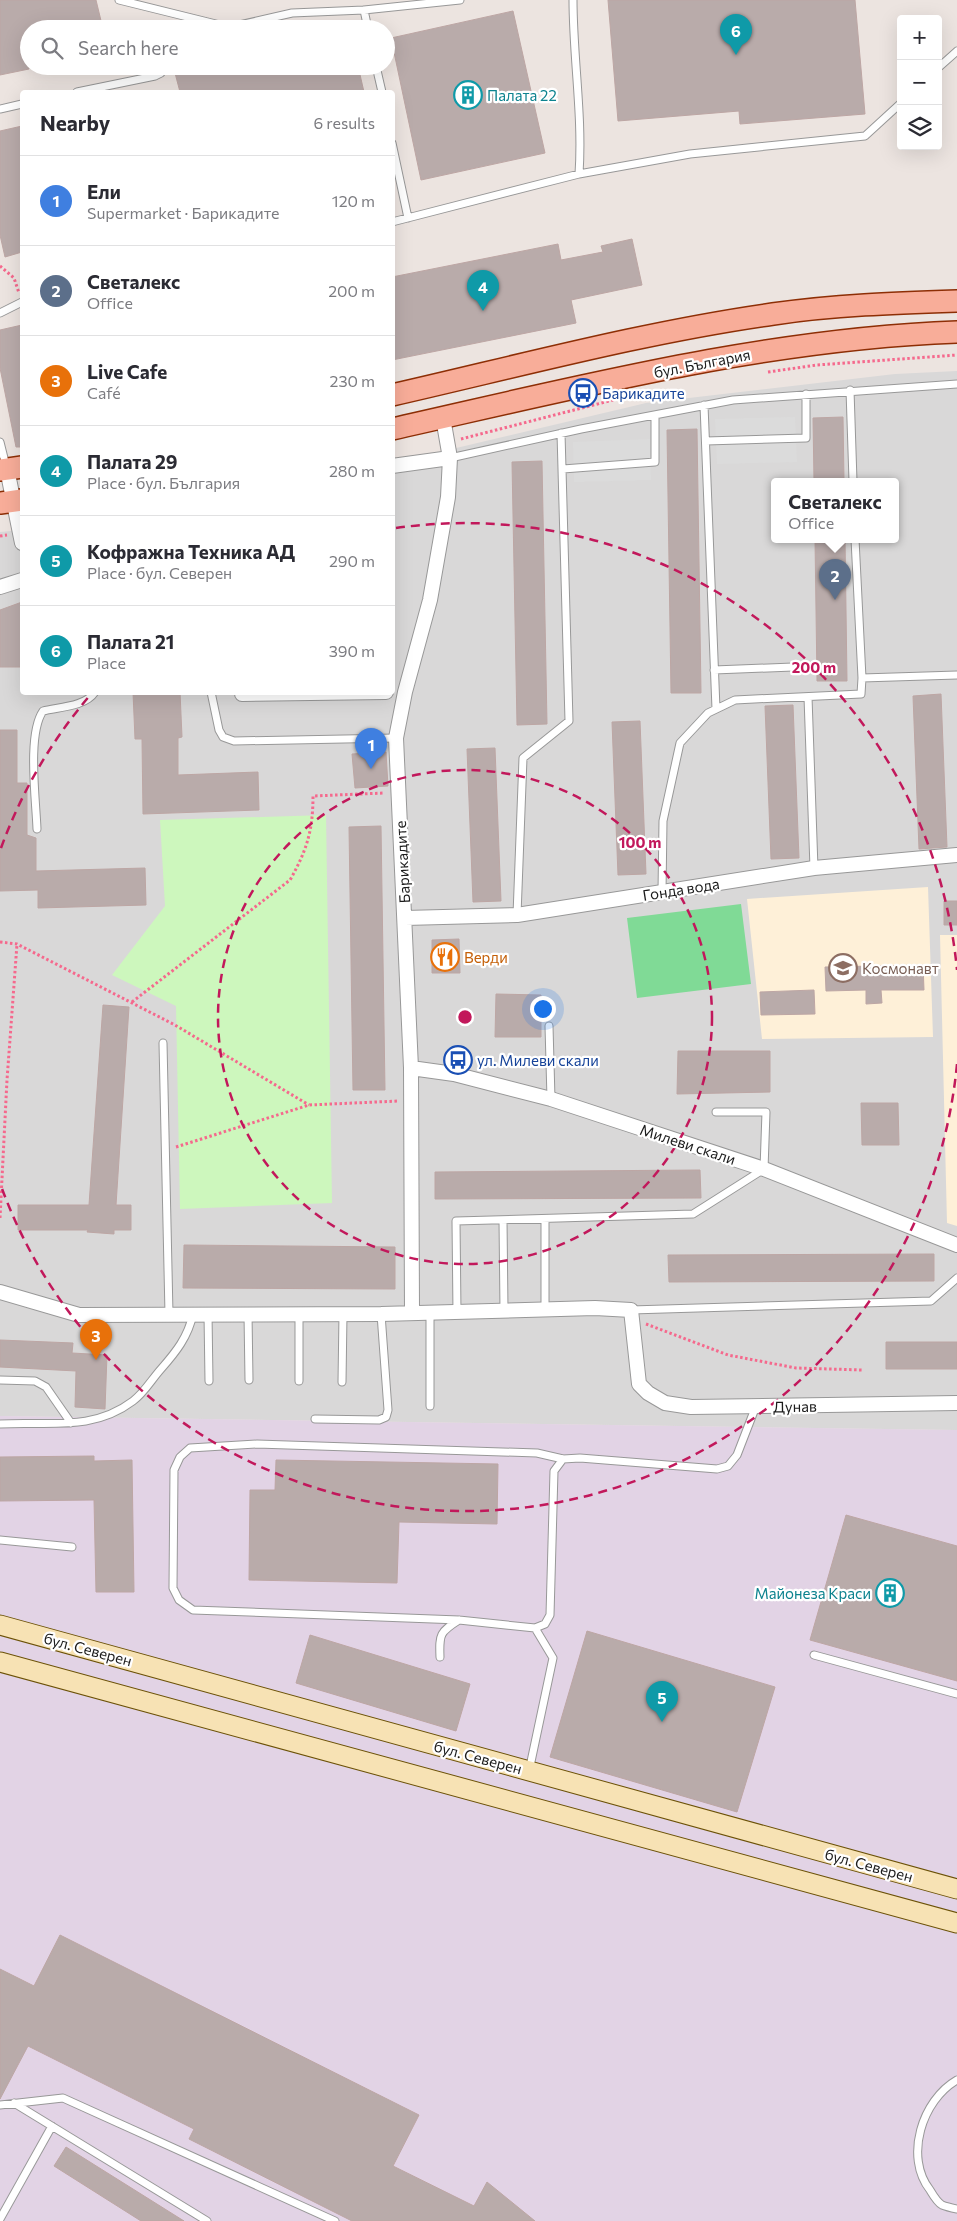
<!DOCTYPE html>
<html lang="en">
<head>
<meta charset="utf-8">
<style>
  body { margin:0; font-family:Commissioner,sans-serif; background:#f2f2f3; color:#2b2b33 }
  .controls { position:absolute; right:15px; top:15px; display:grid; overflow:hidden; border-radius:5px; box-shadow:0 5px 20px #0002 }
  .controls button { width:45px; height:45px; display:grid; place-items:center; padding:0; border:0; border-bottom:1px solid #e1e1e2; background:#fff; color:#2b2b33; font:25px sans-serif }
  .you { position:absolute; left:542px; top:1008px; width:18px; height:18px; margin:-12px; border:4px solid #fff; border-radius:50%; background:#1a73e8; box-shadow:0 0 0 8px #1a73e833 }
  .badge { display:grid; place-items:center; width:32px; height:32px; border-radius:50%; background:#db2777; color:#fff; font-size:16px; font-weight:700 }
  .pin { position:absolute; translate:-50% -41px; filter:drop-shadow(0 1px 2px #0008) }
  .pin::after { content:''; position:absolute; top:26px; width:18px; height:15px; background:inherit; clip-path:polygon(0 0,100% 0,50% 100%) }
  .popup { position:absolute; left:771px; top:478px; width:128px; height:65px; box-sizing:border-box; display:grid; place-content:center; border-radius:5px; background:#fff; filter:drop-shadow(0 1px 4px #0005); font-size:16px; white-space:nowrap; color:#7c7c81 }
  .popup b { font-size:19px; color:#2b2b33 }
  .popup::after { content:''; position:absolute; left:50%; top:100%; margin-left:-10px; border:10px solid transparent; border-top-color:#fff }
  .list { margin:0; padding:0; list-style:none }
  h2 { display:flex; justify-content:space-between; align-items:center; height:65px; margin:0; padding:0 20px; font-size:21px }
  h2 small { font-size:16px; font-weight:400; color:#7c7c81 }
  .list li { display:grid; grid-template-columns:32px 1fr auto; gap:15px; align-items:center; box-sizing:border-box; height:90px; padding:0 20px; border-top:1px solid #e1e1e2 }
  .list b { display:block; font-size:19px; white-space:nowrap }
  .list p { margin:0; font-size:16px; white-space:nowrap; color:#7c7c81 }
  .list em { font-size:16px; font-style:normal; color:#7c7c81 }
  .icon { flex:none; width:28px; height:28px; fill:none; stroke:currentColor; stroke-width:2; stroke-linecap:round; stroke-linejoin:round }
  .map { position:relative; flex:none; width:957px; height:2221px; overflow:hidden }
  .search { position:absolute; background:#fff; box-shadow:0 5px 20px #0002; left:20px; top:20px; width:375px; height:55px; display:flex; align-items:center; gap:12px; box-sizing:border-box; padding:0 18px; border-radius:28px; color:#7c7c81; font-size:19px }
  .panel { position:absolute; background:#fff; box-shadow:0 5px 20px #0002; left:20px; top:90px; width:375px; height:605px; border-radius:5px }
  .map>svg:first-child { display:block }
</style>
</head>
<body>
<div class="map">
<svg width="957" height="2221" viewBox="0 0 957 2221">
  <rect width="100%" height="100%" fill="#ece4e0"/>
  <path fill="#d9d8d8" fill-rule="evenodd" d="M957,371v1059l-957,-14v-884l22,-2v162h370l1,-229 253,-60 249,-29zM775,481h120v58h-120z"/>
  <path fill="#e2d3e5" d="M0,1416l957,14v791h-957z"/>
  <path fill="#fef0d8" d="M928,887l5,150 -171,2 -15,-140z
    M940,935h17v291l-10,-3z"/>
  <path fill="#cdf7bd" d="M326,815l6,388 -152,6 -4,-203 -64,-31 53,-69 -5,-86z"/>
  <path fill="#80da96" d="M741,904l10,80 -114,14 -10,-80z"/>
  <path fill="#dbdbdb" d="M795,417l2,45 -80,2 -2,-45z
    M650,439l1,41 -77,2 -1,-40z"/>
  <path fill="#b9abaa" stroke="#bda6a4" d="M0,0h96l7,29h-74v40l-29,6z
    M608,0h247l10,114 -125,10 -1,-13 -121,10z
    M513,11l32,142 -124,27 -30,-142z
    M205,66h153l6,26h-184l-5,-19z
    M22,126v126l-17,5 -5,-22v-104z
    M632,239l10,46 -71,15 5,23 -184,37v-83l166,-33 3,16 42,-8 -2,-6z
    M22,325v122h-6l-16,-79v-38z
    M843,417l1,64h-30l-1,-63z
    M697,429l4,264h-30l-4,-263z
    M542,461l5,263 -30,1 -5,-263z
    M815,539h30l2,142h-30z
    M22,602v65h-22v-57z
    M133,692h47l2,45 -4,1v37l80,-3 1,38 -116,4 -1,-75h-7z
    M941,694l6,153 -28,2 -6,-153z
    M793,705l6,153 -28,1 -6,-153z
    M640,721l6,153 -28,1 -6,-153z
    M0,730h17v53h10v52l9,3v33l109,-3 1,37 -108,3v-18l-38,1z
    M495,748l6,153 -28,1 -6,-153z
    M386,752l2,34 -33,2 -3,-34z
    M381,826l4,264h-32l-4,-263z
    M944,901h13v24h-13z
    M459,939l1,34h-28v-33z
    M923,965l1,25h-43l1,13 -16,1v-14l-40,1 -1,-24z
    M814,990l1,24 -54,1 -1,-23z
    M496,994l45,1v42h-46z
    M103,1005l26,2 -13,198h15v25h-17v4l-27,-2 1,-2h-70v-25h71z
    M678,1051h92v41l-93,2z
    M861,1103h37l1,42h-37z
    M700,1170l1,28 -266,1v-27z
    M184,1245l211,2v42l-212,-1z
    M934,1254v27l-265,1 -1,-27z
    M0,1340l73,3 -1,10 35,2 -2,54 -30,-2 1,-36 -76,-4z
    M886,1342h71v27h-71z
    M94,1456v5l38,-1 2,132h-38l-2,-92 -94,1v-44z
    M276,1460l222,4 -1,60 -98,-2 -2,61 -148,-3 1,-90h25z
    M846,1515l111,31v135l-147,-41z
    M587,1631l188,56 -38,125 -187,-55z
    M310,1635l160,49 -14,47 -160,-48z
    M60,1935l359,180 -26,51 81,40 13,-24 48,39h-183l-163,-82 5,-10 -166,-83 -28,53v-130l34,17z
    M66,2147l118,74h-43l-87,-55z"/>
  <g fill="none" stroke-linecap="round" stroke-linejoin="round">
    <defs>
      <path id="service" d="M119,0l109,27
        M573,0c0,58 10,116 6,174
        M364,10l4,19
        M222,29l70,-16 72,-3 96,-10
        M376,66l6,26
        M938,68l19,-17
        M77,92l78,-16 6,-3 2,-7
        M0,109l22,-5
        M392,143l16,75
        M392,222l187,-48 111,-20 175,-18 36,-33
        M0,313l22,-11
        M850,390l3,91
        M704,405l12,304
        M706,441l100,-3v-44
        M0,442l6,24
        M450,458l131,-29 152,-29 224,-16
        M563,469l92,-7v-47
        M855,539l7,139
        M714,670l79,-3
        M211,692l8,38 4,7 11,4 162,-3
        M808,697l6,171
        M37,829c-1,-29 -10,-95 6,-118 16,-4 42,-4 52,-19
        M662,892l1,-71 17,-78 28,-30 27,-13 126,-6 1,-16 95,-3
        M517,915l6,-157 46,-37 -8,-288
        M549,1026l2,73
        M163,1043l6,271
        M503,1220l1,90
        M545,1220v89
        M631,1310l300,-9 26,-23
        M457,1312l-1,-91 237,-7 71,-45 2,-57h-50
        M208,1314l1,67
        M248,1314l1,66
        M299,1314v67
        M0,1380l35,1 11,6 25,36
        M342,1382l1,-68
        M430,1406v-94
        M315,1419l64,1 7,-3 2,-7 -7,-96
        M0,1424c48,-3 92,8 133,-23 11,-8 19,-22 28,-32 15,-17 27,-32 32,-55
        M563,1459l-9,12 -4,144 -5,9 -10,4 -76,-8 -266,-10 -14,-10 -6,-12 1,-118 6,-13 10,-9 67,-4 280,9 26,6 17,-1 137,11 11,-3 9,-11 19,-49
        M0,1540l72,7
        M814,1655l143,39
        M440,1657c-1,-23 0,-25 19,-37
        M529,1771l24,-113 -18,-30
        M957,2080c-35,20 -53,77 -27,110 3,5 7,12 12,15 5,2 10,3 15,4
        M14,2103l193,118
        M0,2105l63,-7 272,123
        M0,2219l52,-93"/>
      <path id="minor" d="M392,466l58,-8
        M7,469l15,74
        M0,587l22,-7
        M242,694l144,-2
        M405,918l112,-3 297,-47 143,-13
        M411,1068l43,6 97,25 213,70 193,76
        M0,1292l79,23 302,-1 214,-6 36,2 8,74 9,9 17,10 26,4 266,-4
        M412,1313l-1,-245 -15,-330 9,-46 25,-92 18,-103 2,-39 -7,-40"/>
      <path id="secondary" d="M0,1625l957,264
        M0,1662l957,261"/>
      <path id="primary" d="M392,395c127,-29 253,-63 381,-81 61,-9 122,-11 184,-13
        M392,429c187,-42 373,-90 565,-97
        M0,470l22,-3
        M0,503l22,-3"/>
    </defs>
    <use href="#service" stroke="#989898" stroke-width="9"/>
    <use href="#minor" stroke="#989898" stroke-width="16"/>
    <use href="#secondary" stroke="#6c5208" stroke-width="21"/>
    <use href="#primary" stroke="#8d2e05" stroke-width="24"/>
    <path stroke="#f5698d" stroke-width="3" stroke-dasharray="2.5 2.5" stroke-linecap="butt" d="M0,266l14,12 5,15
      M768,372l49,-7 140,-10
      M461,439l156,-40
      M0,536l7,-1
      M0,942l17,2 158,81 134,80
      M132,1002l158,-122c17,-30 23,-50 23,-84l71,-3
      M176,1147l133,-42 90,-4
      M0,1218l7,-138 10,-136
      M646,1324l82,31 68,13 67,2"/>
    <use href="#service" stroke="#fff" stroke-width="7"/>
    <use href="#minor" stroke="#fff" stroke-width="14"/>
    <use href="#secondary" stroke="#f7e2b4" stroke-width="19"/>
    <use href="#primary" stroke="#f8ad99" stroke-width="21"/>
  </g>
  <g fill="none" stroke="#c2185b" stroke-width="2.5" stroke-dasharray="9 6">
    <circle cx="465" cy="1017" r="247"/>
    <path d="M957 1064A494 494 0 0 1 1 1186M1 848A494 494 0 0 1 92 693M396 528A494 494 0 0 1 957 970"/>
  </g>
  <defs>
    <symbol id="building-ring" viewBox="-11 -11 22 22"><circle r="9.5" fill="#fff" stroke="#0f9aa8" stroke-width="1.5"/><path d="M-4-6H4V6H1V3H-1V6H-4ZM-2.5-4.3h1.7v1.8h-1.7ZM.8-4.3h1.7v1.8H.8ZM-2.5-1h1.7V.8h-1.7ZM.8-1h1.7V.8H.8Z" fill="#0f9aa8"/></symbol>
    <symbol id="bus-ring" viewBox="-11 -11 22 22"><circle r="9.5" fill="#fff" stroke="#1a4fb4" stroke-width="1.5"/><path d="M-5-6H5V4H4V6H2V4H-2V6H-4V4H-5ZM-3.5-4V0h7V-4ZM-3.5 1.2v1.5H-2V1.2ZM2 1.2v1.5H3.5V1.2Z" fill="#1a4fb4"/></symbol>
    <symbol id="restaurant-ring" viewBox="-11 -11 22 22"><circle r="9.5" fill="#fff" stroke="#e8710a" stroke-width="1.5"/><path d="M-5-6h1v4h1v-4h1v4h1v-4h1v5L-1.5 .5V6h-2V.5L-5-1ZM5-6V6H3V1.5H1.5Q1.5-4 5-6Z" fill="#e8710a"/></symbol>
    <symbol id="school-ring" viewBox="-11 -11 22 22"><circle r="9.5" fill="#fff" stroke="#8d6e63" stroke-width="1.5"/><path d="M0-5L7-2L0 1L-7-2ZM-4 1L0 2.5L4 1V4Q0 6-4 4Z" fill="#8d6e63"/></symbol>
  </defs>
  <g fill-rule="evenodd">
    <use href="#building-ring" x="452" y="79" width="32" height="32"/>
    <use href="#bus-ring" x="567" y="377" width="32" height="32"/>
    <use href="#restaurant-ring" x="429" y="941" width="32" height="32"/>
    <use href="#school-ring" x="827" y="952" width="32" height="32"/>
    <use href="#bus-ring" x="442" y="1044" width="32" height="32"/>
    <use href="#building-ring" x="874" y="1577" width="32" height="32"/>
  </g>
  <g text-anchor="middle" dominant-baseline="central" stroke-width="4.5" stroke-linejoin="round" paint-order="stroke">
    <g font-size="15" fill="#0d838f" stroke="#fff" text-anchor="start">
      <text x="487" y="95">Палата 22</text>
      <text x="871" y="1593" text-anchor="end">Майонеза Краси</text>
    </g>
    <g font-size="15" fill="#1b1b1b" stroke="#fff">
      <text transform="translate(702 363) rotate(-11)">бул. България</text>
      <text transform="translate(402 862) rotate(-93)">Барикадите</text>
      <text transform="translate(681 889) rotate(-9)">Гонда вода</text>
      <text transform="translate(688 1144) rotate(18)">Милеви скали</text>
      <text transform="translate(795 1406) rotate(-1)">Дунав</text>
      <text transform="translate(88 1649) rotate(15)">бул. Северен</text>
      <text transform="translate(478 1757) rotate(15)">бул. Северен</text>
      <text transform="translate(869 1865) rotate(15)">бул. Северен</text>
    </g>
    <g font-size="15" fill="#164399" stroke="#fff" text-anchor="start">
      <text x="602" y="393">Барикадите</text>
      <text x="477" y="1060">ул. Милеви скали</text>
    </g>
    <g font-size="15" fill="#c56008" stroke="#fff" text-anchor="start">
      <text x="464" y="957">Верди</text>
    </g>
    <g font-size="15" fill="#785e54" stroke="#fff" text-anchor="start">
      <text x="862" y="968">Космонавт</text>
    </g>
  </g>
  <circle cx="465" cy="1017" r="8" fill="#c2185b" stroke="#fff" stroke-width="2.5"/>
  <g font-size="15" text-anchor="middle" font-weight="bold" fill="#c2185b" stroke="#fff" stroke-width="4.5" stroke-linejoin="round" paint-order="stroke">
    <text x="814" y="673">200 m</text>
    <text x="640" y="848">100 m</text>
  </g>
</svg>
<div class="controls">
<button>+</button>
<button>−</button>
<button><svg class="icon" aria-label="layers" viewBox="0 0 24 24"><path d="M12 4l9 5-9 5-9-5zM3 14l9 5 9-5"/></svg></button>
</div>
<div class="you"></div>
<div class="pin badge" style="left:371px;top:769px;background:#3f7fe0">1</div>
<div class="pin badge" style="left:835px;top:600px;background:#5c6f8a">2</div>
<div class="popup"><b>Светалекс</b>Office</div>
<div class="pin badge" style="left:96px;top:1360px;background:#e8710a">3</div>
<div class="pin badge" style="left:483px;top:311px;background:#0f9aa8">4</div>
<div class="pin badge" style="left:662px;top:1722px;background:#0f9aa8">5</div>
<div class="pin badge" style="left:736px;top:55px;background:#0f9aa8">6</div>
<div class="search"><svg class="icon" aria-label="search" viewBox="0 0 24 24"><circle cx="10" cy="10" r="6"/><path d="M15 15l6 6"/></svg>Search here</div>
<section class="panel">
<h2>Nearby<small>6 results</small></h2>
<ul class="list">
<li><span class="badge" style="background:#3f7fe0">1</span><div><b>Ели</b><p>Supermarket · Барикадите</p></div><em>120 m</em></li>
<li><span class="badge" style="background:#5c6f8a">2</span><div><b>Светалекс</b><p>Office</p></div><em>200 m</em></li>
<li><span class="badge" style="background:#e8710a">3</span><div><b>Live Cafe</b><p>Café</p></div><em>230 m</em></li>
<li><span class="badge" style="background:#0f9aa8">4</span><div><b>Палата 29</b><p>Place · бул. България</p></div><em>280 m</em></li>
<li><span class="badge" style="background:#0f9aa8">5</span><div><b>Кофражна Техника АД</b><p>Place · бул. Северен</p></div><em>290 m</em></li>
<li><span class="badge" style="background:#0f9aa8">6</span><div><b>Палата 21</b><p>Place</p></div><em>390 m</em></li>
</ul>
</section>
</div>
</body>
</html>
